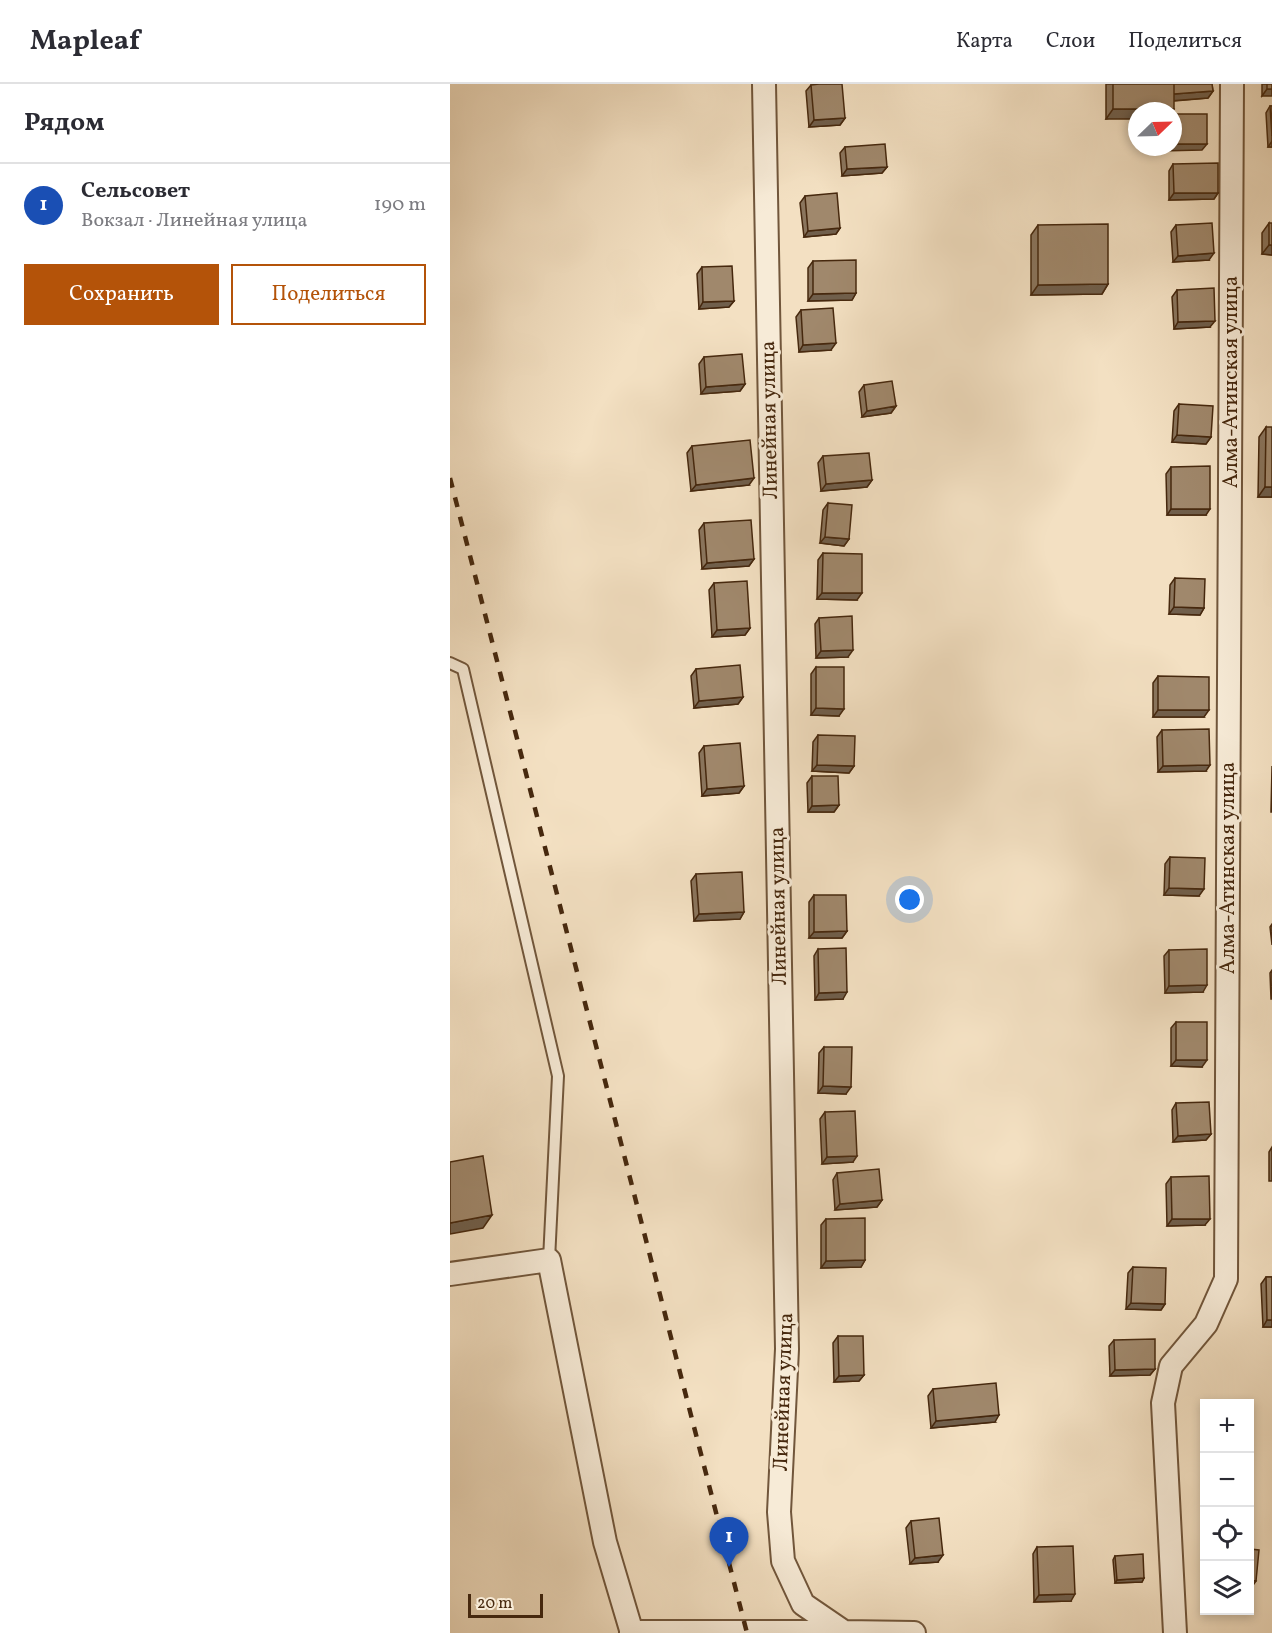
<!DOCTYPE html>
<html lang="ru">
<head>
<meta charset="utf-8">
<style>
  body { margin:0; font-family:Vollkorn,serif; background:#f2f2f3; color:#2b2b33 }
  .controls { position:absolute; right:18px; bottom:18px; display:grid; overflow:hidden; border-radius:0px; box-shadow:0 3px 9px #0003 }
  .controls button { width:54px; height:54px; display:grid; place-items:center; padding:0; border:0; border-bottom:2px solid #e1e1e2; background:#fff; color:#2b2b33; font:30px sans-serif }
  .compass { position:absolute; left:678px; top:18px; width:54px; height:54px; border-radius:50%; background:#fff; box-shadow:0 3px 9px #0003; rotate:67deg }
  .scale { position:absolute; left:18px; bottom:15px; width:75px; box-sizing:border-box; padding-left:6px; border:3px solid #46280e; border-top:0; font-size:16px; line-height:21px; white-space:nowrap; color:#46280e; -webkit-text-stroke:4px #f7ebd7; paint-order:stroke }
  .you { position:absolute; left:460px; top:816px; width:21px; height:21px; margin:-15px; border:4px solid #fff; border-radius:50%; background:#1a73e8; box-shadow:0 0 0 9px #1a73e833 }
  .badge { display:grid; place-items:center; width:39px; height:39px; border-radius:50%; background:#b45309; color:#fff; font-size:20px; font-weight:700 }
  .pin { position:absolute; translate:-50% -50px; filter:drop-shadow(0 2px 3px #0008) }
  .pin::after { content:''; position:absolute; top:32px; width:21px; height:18px; background:inherit; clip-path:polygon(0 0,100% 0,50% 100%) }
  .list { margin:0; padding:0; list-style:none }
  h2 { display:flex; justify-content:space-between; align-items:center; height:78px; margin:0; padding:0 24px; font-size:26px }
  h2 small { font-size:20px; font-weight:400; color:#7c7c81 }
  .list li { display:grid; grid-template-columns:39px 1fr auto; gap:18px; align-items:center; box-sizing:border-box; height:84px; padding:0 24px; border-top:2px solid #e1e1e2 }
  .list b { display:block; font-size:22px; white-space:nowrap }
  .list p { margin:0; font-size:20px; white-space:nowrap; color:#7c7c81 }
  .list em { font-size:20px; font-style:normal; color:#7c7c81 }
  .actions { display:flex; gap:12px; padding:18px 24px }
  .actions a { flex:1; padding:14px 0; border:2px solid #b45309; border-radius:0px; text-align:center; font-size:21px; color:#b45309 }
  .actions .main { background:#b45309; color:#fff }
  .icon { flex:none; width:33px; height:33px; fill:none; stroke:currentColor; stroke-width:2; stroke-linecap:round; stroke-linejoin:round }
  .map { position:relative; flex:none; width:822px; height:1549px; overflow:hidden }
  header { display:flex; align-items:center; gap:36px; box-sizing:border-box; height:84px; padding:0 30px; background:#fff; border-bottom:2px solid #e1e1e2 }
  header strong { font-size:28px }
  nav { display:flex; gap:33px; margin-inline-start:auto; font-size:21px }
  main { display:flex }
  aside { flex:1; background:#fff }
  .map>svg:first-child { display:block }
</style>
</head>
<body>
<header>
<strong>Mapleaf</strong>
<nav><a>Карта</a><a>Слои</a><a>Поделиться</a></nav>
</header>
<main>
<aside>
<h2>Рядом<small></small></h2>
<ul class="list">
<li><span class="badge" style="background:#1a4fb4">1</span><div><b>Сельсовет</b><p>Вокзал · Линейная улица</p></div><em>190 m</em></li>
</ul>
<div class="actions"><a class="main">Сохранить</a><a>Поделиться</a></div>
</aside>
<div class="map">
<svg width="822" height="1549" viewBox="0 0 822 1549">
  <rect width="100%" height="100%" fill="#f3e0c2"/>
  <filter id="stains"><feTurbulence type="fractalNoise" baseFrequency=".00333" numOctaves="4"/><feColorMatrix values="0 0 0 0 .2 0 0 0 0 .09 0 0 0 0 .02 0 0 0 .5 -.17"/></filter>
  <radialGradient id="worn" r=".72"><stop offset=".6" stop-color="#630" stop-opacity="0"/><stop offset="1" stop-color="#630" stop-opacity=".3"/></radialGradient>
  <g fill="none" stroke-linecap="round" stroke-linejoin="round">
    <defs>
      <path id="service" d="M0,579l13,6 95,407 -9,184"/>
      <path id="minor" d="M314,0l23,1265 -8,163 4,49 20,43 41,28 70,1
        M0,1190l99,-14 56,282 27,91
        M181,1548h213
        M725,1549l-12,-230 8,-37 35,-42 20,-45 6,-1195"/>
    </defs>
    <use href="#service" stroke="#71563b" stroke-width="14"/>
    <use href="#minor" stroke="#71563b" stroke-width="26"/>
    <use href="#service" stroke="#f7ebd7" stroke-width="10"/>
    <use href="#minor" stroke="#f7ebd7" stroke-width="22"/>
    <path stroke="#46280e" stroke-width="4.5" stroke-dasharray="10 10" stroke-linecap="butt" d="M0,394l297,1155"/>
  </g>
  <path fill="#8a755d" stroke="#46280e" stroke-width="1.5" d="M656,0h106l1,7 -5,7 -34,3 -68,18z
    M812,0h10l-10,12z
    M361,1l34,33 -5,7 -31,2 -3,-36z
    M820,22h2v41h-4l-2,-34z
    M395,63l42,20 -5,6 -40,3 -2,-23z
    M723,80l45,29 -4,6 -45,1v-29z
    M355,112l35,32 -4,6 -32,3 -4,-34z
    M819,139l3,32 -10,-1v-21z
    M588,141l70,59 -6,10 -71,1v-60z
    M726,141l33,35 -36,2 -2,-30z
    M363,177l43,32 -4,7 -44,1v-33z
    M252,183l32,34 -5,6 -30,2 -2,-35z
    M727,206l33,37 -36,2 -2,-32z
    M351,226l30,40 -32,2 -3,-35z
    M254,273l41,27 -5,7 -39,3 -2,-30z
    M414,301l32,21 -5,7 -29,4 -3,-25z
    M729,320l32,33 -5,7 -34,-2 2,-31z
    M816,343l6,70h-14l1,-60z
    M242,362l57,39 -58,6 -4,-38z
    M373,372l49,24 -5,7 -46,4 -3,-28z
    M721,383l35,48h-39l-1,-41z
    M378,419l21,36 -5,7 -24,-3 3,-33z
    M254,439l50,36 -5,7 -47,3 -3,-39z
    M373,469l34,47 -40,-1 1,-39z
    M725,494l29,30 -4,7 -31,-1 1,-29z
    M264,499l36,45 -5,7 -33,2 -3,-47z
    M369,534l29,39 -32,1 -1,-34z
    M366,583l23,49 -28,-1v-41z
    M246,585l47,28 -5,7 -44,4 -3,-32z
    M708,592l46,41h-51v-34z
    M712,646l44,41 -48,1 -1,-35z
    M368,651l36,31 -5,7 -37,-2 1,-29z
    M254,662l40,40 -5,7 -37,3 -3,-43z
    M822,682v46h-1l1,-45z
    M362,692l27,29 -5,7h-26l-1,-29z
    M720,773l29,39 -35,-1 1,-31z
    M246,790l48,38 -4,7 -46,2 -3,-40z
    M364,811l33,36 -5,7h-33v-36z
    M822,840v21l-2,-18z
    M368,865l25,50 -28,1 -1,-44z
    M719,866l34,42 -38,1 -1,-37z
    M822,886v29h-1l-1,-26z
    M726,938l26,45 -31,-1v-38z
    M374,963l22,47 -28,-1 1,-40z
    M726,1019l35,31 -5,6 -33,2 -1,-32z
    M375,1028l28,50 -31,2 -2,-45z
    M822,1063v34h-3v-29z
    M387,1089l45,27 -5,7 -42,3 -2,-30z
    M721,1093l34,48 -38,1 -1,-42z
    M376,1135l39,41 -4,7 -40,1v-43z
    M683,1183l32,37 -4,6 -35,-1 2,-36z
    M816,1193h6v50h-9l-2,-43z
    M388,1252l26,39 -5,6 -25,1 -1,-39z
    M664,1256l41,29 -5,6 -40,1 -1,-30z
    M483,1305l62,33 -64,6 -3,-32z
    M461,1437l27,41 -28,2 -4,-36z
    M587,1463l34,54 -37,1 -1,-48z
    M665,1472l29,22 -2,4 -27,1 -2,-23z"/>
  <path fill="#705f4c" stroke="#46280e" stroke-width="1.5" d="M817,5h5v7h-10z
    M763,7l-5,7 -38,3 4,-7z
    M663,25h61l-1,2h-36v8h-31z
    M395,34l-5,7 -31,2 5,-7z
    M822,57v6h-4z
    M723,60h34l-5,6 -41,1 2,-4h10z
    M437,83l-5,6 -40,3 5,-7z
    M724,109h44l-4,6 -45,1z
    M390,144l-4,6 -32,3 4,-6z
    M819,161h3v10l-10,-1z
    M764,169l-5,7 -36,2 5,-6z
    M658,200l-6,10 -71,1 7,-10z
    M406,209l-4,7 -44,1 5,-7z
    M284,217l-5,6 -30,2 4,-7z
    M765,237l-5,6 -36,2 4,-7z
    M386,259l-5,7 -32,2 4,-7z
    M295,300l-5,7 -39,3 5,-7z
    M446,322l-5,7 -29,4 5,-6z
    M727,351l34,2 -5,7 -34,-2z
    M304,394l-5,7 -58,6 5,-6z
    M422,396l-5,7 -46,4 5,-7z
    M815,403h7v10h-14z
    M721,425h39l-4,6h-39z
    M375,453l24,2 -5,7 -24,-3z
    M304,475l-5,7 -47,3 5,-6z
    M372,509h40l-5,7 -40,-1z
    M724,523l30,1 -4,7 -31,-1z
    M300,544l-5,7 -33,2 5,-7z
    M403,566l-5,7 -32,1 5,-7z
    M293,613l-5,7 -44,4 5,-7z
    M366,624l28,1 -5,7 -28,-1z
    M708,626h51l-5,7h-51z
    M367,681l37,1 -5,7 -37,-2z
    M760,681l-4,6 -48,1 5,-6z
    M294,702l-5,7 -37,3 5,-7z
    M389,721l-5,7h-26l4,-6z
    M719,804l35,1 -5,7 -35,-1z
    M294,828l-4,7 -46,2 5,-7z
    M397,847l-5,7h-33l5,-6z
    M757,901l-4,7 -38,1 4,-7z
    M397,908l-4,7 -28,1 4,-7z
    M726,976h31l-5,7 -31,-1z
    M373,1002l28,1 -5,7 -28,-1z
    M761,1050l-5,6 -33,2 5,-6z
    M407,1072l-4,6 -31,2 5,-7z
    M432,1116l-5,7 -42,3 5,-6z
    M42,1131l-9,13 -33,6v-11z
    M722,1135h38l-5,6 -38,1z
    M415,1176l-4,7 -40,1 5,-7z
    M681,1219l34,1 -4,6 -35,-1z
    M817,1236h5v7h-9z
    M705,1285l-5,6 -40,1 5,-6z
    M414,1291l-5,6 -25,1 5,-6z
    M549,1331l-4,7 -64,6 5,-7z
    M493,1471l-5,7 -28,2 5,-6z
    M694,1494l-2,4 -27,1 2,-3z
    M800,1496l6,1 -5,7h-1z
    M625,1510l-4,7 -37,1 5,-7z"/>
  <path fill="#a0886c" stroke="#46280e" stroke-width="1.5" d="M369,0h23l3,34 -31,2 -3,-35z
    M663,0h61v25h-61z
    M724,0h38l1,7 -39,3z
    M817,0h5v5h-5z
    M820,22h2v30z
    M723,30h34v30h-34z
    M435,60l2,23 -40,2 -2,-22z
    M768,79v30h-44l-1,-29z
    M387,109l3,35 -32,3 -3,-35z
    M762,139l2,30 -36,3 -2,-31z
    M819,139h3v22h-3z
    M658,140v60l-70,1v-60z
    M406,176v33l-43,1v-33z
    M282,182l2,35 -31,1 -1,-35z
    M764,204l1,33 -37,1 -1,-32z
    M383,224l3,35 -33,2 -2,-35z
    M292,270l3,30 -39,3 -2,-30z
    M442,297l4,25 -29,5 -3,-26z
    M729,320l34,2 -2,31 -34,-2z
    M816,343h6v60h-7z
    M300,356l4,38 -58,7 -4,-39z
    M419,369l3,27 -46,4 -3,-28z
    M760,382v43h-39v-42z
    M378,419l24,2 -3,34 -24,-2z
    M301,436l3,39 -47,4 -3,-40z
    M373,469l39,1v39h-40z
    M725,494l30,1 -1,29 -30,-1z
    M297,497l3,47 -33,2 -3,-47z
    M402,532l1,34 -32,1 -2,-33z
    M290,581l3,32 -44,4 -3,-32z
    M366,583h28v42l-28,-1z
    M708,592l51,1v33h-51z
    M759,645l1,36 -47,1 -1,-36z
    M368,651l37,1 -1,30 -37,-1z
    M290,659l4,43 -37,3 -3,-43z
    M362,692h26l1,29 -27,1z
    M720,773l35,1 -1,31 -35,-1z
    M292,788l2,40 -45,2 -3,-40z
    M364,811h32l1,36 -33,1z
    M396,864l1,44 -28,1 -1,-44z
    M757,865v36l-38,1v-36z
    M726,938h31v38h-31z
    M374,963h28l-1,40 -28,-1z
    M759,1018l2,32 -33,2 -2,-33z
    M405,1027l2,45 -30,1 -2,-45z
    M33,1072l9,59 -42,8v-61z
    M429,1085l3,31 -42,4 -3,-31z
    M759,1092l1,43h-38l-1,-42z
    M415,1134v42l-39,1v-42z
    M683,1183l33,1 -1,36 -34,-1z
    M816,1193h6v43h-5z
    M388,1252h25l1,39 -25,1z
    M705,1255v30l-40,1 -1,-30z
    M546,1299l3,32 -63,6 -3,-32z
    M489,1434l4,37 -28,3 -4,-37z
    M623,1462l2,48 -36,1 -2,-48z
    M800,1465l9,1 -3,31 -6,-1z
    M693,1470l1,24 -27,2 -2,-24z"/>
  <g text-anchor="middle" dominant-baseline="central" stroke-width="6" stroke-linejoin="round" paint-order="stroke">
    <g font-size="21" fill="#46280e" stroke="#f7ebd7">
      <text transform="translate(781 298) rotate(-90)">Алма-Атинская улица</text>
      <text transform="translate(320 336) rotate(-91)">Линейная улица</text>
      <text transform="translate(778 784) rotate(-90)">Алма-Атинская улица</text>
      <text transform="translate(329 822) rotate(-91)">Линейная улица</text>
      <text transform="translate(334 1308) rotate(-88)">Линейная улица</text>
    </g>
  </g>
  <rect width="100%" height="100%" filter="url(#stains)"/>
  <rect width="100%" height="100%" fill="url(#worn)"/>
</svg>
<div class="controls">
<button>+</button>
<button>−</button>
<button><svg class="icon" aria-label="locate" viewBox="0 0 24 24"><circle cx="12" cy="12" r="6"/><path d="M12 2v4M12 18v4M2 12h4M18 12h4"/></svg></button>
<button><svg class="icon" aria-label="layers" viewBox="0 0 24 24"><path d="M12 4l9 5-9 5-9-5zM3 14l9 5 9-5"/></svg></button>
</div>
<svg class="compass" viewBox="-18 -18 36 36"><path d="M0-13l5 13h-10z" fill="#e53935"/><path d="M0 13l5-13h-10z" fill="#7c7c81"/></svg>
<div class="scale">20 m</div>
<div class="you"></div>
<div class="pin badge" style="left:279px;top:1483px;background:#1a4fb4">1</div>
</div>
</main>
</body>
</html>
